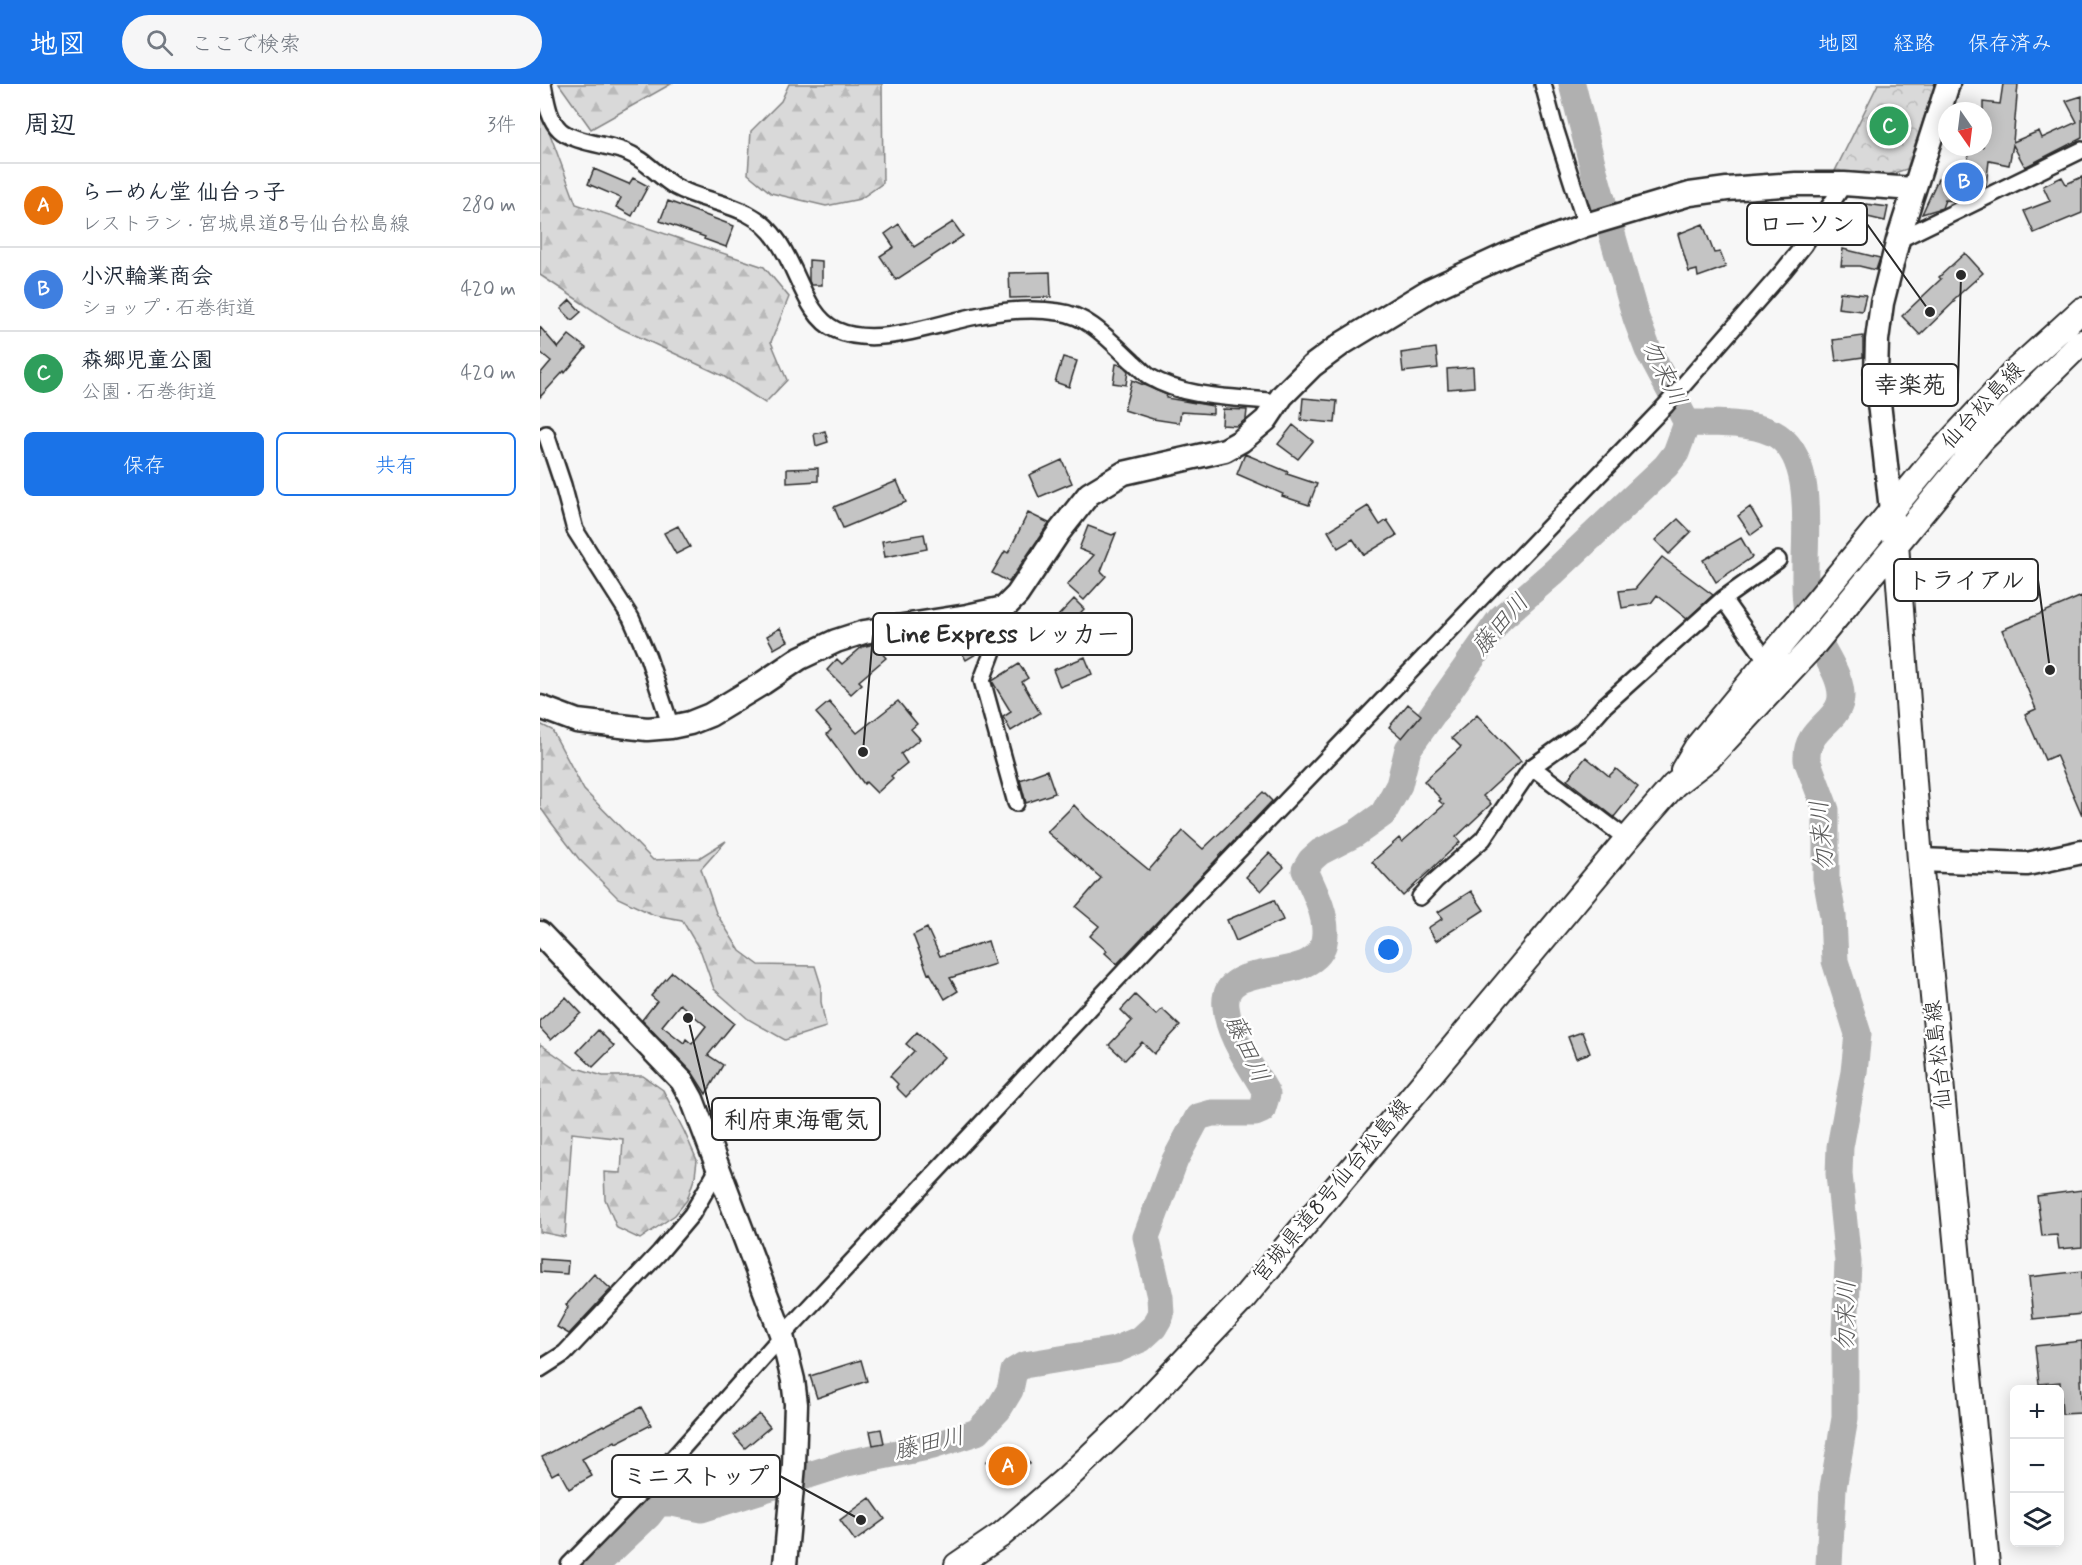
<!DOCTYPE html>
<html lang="ja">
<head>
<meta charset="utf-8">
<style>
  body { margin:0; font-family:Mynerve,"Klee One",sans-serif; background:#f6f6f7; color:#1f2937 }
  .controls { position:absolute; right:18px; bottom:18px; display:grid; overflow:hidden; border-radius:9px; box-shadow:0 3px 15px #0003 }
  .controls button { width:54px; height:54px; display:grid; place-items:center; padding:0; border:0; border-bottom:2px solid #e0e1e3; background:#fff; color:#1f2937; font:30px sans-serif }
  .compass { position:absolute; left:1398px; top:18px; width:54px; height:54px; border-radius:50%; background:#fff; box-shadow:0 3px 15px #0003; rotate:166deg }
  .you { position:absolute; left:849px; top:866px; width:21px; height:21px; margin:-15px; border:4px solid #fff; border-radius:50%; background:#1a73e8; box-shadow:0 0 0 9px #1a73e833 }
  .badge { display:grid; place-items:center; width:39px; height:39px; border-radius:50%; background:#1a73e8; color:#fff; font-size:20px; font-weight:700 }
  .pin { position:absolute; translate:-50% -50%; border:3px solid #fff; box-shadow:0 2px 6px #0006 }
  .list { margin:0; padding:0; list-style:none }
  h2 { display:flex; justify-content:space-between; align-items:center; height:78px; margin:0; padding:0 24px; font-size:26px }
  h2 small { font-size:20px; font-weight:400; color:#747a83 }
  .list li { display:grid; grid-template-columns:39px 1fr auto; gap:18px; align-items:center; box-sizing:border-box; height:84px; padding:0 24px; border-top:2px solid #e0e1e3 }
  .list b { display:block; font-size:22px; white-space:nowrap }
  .list p { margin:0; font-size:20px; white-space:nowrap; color:#747a83 }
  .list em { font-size:20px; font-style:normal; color:#747a83 }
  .actions { display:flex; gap:12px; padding:18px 24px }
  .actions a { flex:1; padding:14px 0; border:2px solid #1a73e8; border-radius:9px; text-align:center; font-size:21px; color:#1a73e8 }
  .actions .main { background:#1a73e8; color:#fff }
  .icon { flex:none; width:33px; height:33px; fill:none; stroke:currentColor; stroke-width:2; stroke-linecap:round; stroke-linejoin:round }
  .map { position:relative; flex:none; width:1542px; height:1481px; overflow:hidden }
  header { display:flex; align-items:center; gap:36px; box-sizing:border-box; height:84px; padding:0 30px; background:#1a73e8; color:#fff }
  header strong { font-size:28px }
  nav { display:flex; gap:33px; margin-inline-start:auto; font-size:21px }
  .search { width:420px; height:54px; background:#f6f6f7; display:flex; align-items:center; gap:15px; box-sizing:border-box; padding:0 21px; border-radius:33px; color:#747a83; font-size:22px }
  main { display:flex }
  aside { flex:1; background:#fff }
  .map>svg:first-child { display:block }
</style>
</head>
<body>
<header>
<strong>地図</strong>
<div class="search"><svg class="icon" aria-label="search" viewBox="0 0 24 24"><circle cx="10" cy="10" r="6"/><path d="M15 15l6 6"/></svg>ここで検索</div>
<nav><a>地図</a><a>経路</a><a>保存済み</a></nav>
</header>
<main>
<aside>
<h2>周辺<small>3件</small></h2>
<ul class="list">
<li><span class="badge" style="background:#e8710a">A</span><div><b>らーめん堂 仙台っ子</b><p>レストラン · 宮城県道8号仙台松島線</p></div><em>280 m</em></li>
<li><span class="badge" style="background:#3f7fe0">B</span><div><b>小沢輪業商会</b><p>ショップ · 石巻街道</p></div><em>420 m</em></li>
<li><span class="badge" style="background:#2e9e5b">C</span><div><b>森郷児童公園</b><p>公園 · 石巻街道</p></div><em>420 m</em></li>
</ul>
<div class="actions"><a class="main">保存</a><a>共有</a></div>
</aside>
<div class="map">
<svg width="1542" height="1481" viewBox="0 0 1542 1481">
  <defs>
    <pattern id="forest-firs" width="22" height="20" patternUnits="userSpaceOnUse" patternTransform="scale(1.5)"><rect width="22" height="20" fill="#d9d9d9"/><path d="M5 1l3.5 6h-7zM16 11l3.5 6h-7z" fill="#bababa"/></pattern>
    <pattern id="park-crowns" width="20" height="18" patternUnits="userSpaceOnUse" patternTransform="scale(1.5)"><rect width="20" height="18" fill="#d9d9d9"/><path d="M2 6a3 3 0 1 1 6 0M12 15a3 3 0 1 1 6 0" fill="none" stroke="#bababa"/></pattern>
  </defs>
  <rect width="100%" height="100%" fill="#f7f7f7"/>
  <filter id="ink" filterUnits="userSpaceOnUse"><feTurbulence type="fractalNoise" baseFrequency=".0167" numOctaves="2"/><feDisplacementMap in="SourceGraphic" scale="12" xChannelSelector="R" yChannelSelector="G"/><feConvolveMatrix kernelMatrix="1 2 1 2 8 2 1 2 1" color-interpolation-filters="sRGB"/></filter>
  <g filter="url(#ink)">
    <path fill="url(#forest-firs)" stroke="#828282" stroke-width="1.5" d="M19,0h112l-80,45z
      M249,0h93l1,99 -23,16 -34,7 -55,-13 -23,-19 3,-43 30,-30z
      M0,23l36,97 188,63 25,30 -18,45 16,38 -22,23 -42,-27 -103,-48 -80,-53z
      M0,640l12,6 32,60 69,70 46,-2 27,-17 -25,28 15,44 24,38 19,14 56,1 6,19v17l5,25 -41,13 -37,-21 -34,-30 -13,-37 -19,-32 -28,-5 -36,-17 -39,-39 -29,-38 -10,-14z
      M0,960l33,23 30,9h40l20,14 21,41 13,29 -2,16 -8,24 -12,15 -35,24 -23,-11 -12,-29 -1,-27 17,1 2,-34 -51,-6 -7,104 -25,-5z"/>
    <path fill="url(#park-crowns)" stroke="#828282" stroke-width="1.5" d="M1338,0h57l-28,85 -29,9 -44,-5z"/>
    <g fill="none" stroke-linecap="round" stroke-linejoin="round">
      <path stroke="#b0b0b0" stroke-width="27" d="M1032,0l22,87 42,147 12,32 39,73
        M1147,339c25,0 64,-1 86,10 41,21 32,93 32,131 0,20 -1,40 5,59 7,23 37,56 30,80 -6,21 -35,27 -33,57l19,50v68l7,38 2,45 23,73 -4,38 -14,75 -1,27 9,88 -3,73v83l-12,70 -4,77
        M56,1481l52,-49 10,-13h14l30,6 145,-46 86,-17 44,-14 21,-22 12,-20 4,-19 10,-6 91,-15 26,-11 13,-12 7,-12 -1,-18 -14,-60 29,-77 23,-43 14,-4h43l7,-3 5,-16c-15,-28 -38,-55 -41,-87 -6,-55 101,-14 99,-76 0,-21 -12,-42 -20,-61l6,-10 9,-8 35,-18 28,-20 16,-29 9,-36 92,-130 54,-47 112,-106 10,-13 11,-30"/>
    </g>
    <path fill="#c4c4c4" stroke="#2b2b2b" stroke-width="1.5" fill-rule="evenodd" d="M1463,0h15l-5,58 26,-11 3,7 35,-16 -11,-21 16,-5v42l-57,29 -12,-22 -4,20 -20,-4 -3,25 -3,2 -22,-4 10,-37h12v-45l17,2z
      M54,85l35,15 4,-6 15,8 -16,30 -16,-9 5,-9 -33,-14z
      M1522,93l4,7 16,-7v36l-48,20 -10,-22 26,-10 -7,-15z
      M1398,95l23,7 -5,15 -11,-1 -3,8 -20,6z
      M128,117l66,25 -8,21 -22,-8 1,-2 -45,-16z
      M1326,120l22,3 -3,14 -22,-5z
      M413,138l10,14 -67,44 -16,-24 14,-9 -9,-13 14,-10 15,23z
      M1163,140l11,29 6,-1 6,15 -28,10 -1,-7 -8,2 -11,-38z
      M1303,165l37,9 -4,12 -17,-4h-18z
      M1425,169l18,20 -30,27 2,1 -35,34 -18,-19 39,-37 -2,-2z
      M269,176l13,1v24h-11l-2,-4z
      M510,188l1,25 -41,1 -1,-25z
      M1300,208l26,3 -4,16 -24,-3z
      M30,216l11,12 -9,8 -11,-11z
      M0,243l18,21 11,-13 17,13 -21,25 -1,-2 -24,26v-23l11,-13 -11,-9z
      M1323,252v21l-27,4 -3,-21z
      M896,264l2,20 -35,4 -2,-19z
      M523,273l14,4 -8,26 -14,-5z
      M576,280l6,1 6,6 -2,14 -13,-2z
      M933,283l1,20 -26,2 -1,-20z
      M592,296l35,15 -1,3 47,8v8l-32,-2 -2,11 -26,-4 -29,-9z
      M763,314l34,3 -2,22 -34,-3z
      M683,325l24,1 -1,9 -9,7 -15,-1z
      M753,341l20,16 -15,18 -20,-15z
      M285,347l3,11 -12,4 -2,-12z
      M705,370l43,18 -1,2 30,10 -8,21 -27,-9 1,-2 -46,-20z
      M522,376l10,23 -33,14 -10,-22z
      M278,384v13l-31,2v-14z
      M357,397l9,21 -63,26 -9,-21z
      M828,422l12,19 7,-5 10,15 -33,20 -11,-16 -15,9 -10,-17z
      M1210,423l12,20 -11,8 -13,-19z
      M488,429l21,10 -40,59 -17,-9 13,-22 3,2z
      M1138,435l13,13 -22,22 -14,-14z
      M138,442l12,21 -14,7 -12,-21z
      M548,442l24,9 4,-2 -15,38 5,5 -22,24 -17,-15 27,-30 -15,-6z
      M384,450l3,15 -42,8 -3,-16z
      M1201,454l11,19 -36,25 -13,-22z
      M1122,473l51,38 -26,24 -30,-24 -6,8 -29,5 -3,-17 16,-2z
      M1542,512v219l-26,-60 -11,5 -20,-46 11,-5 -34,-79z
      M534,515l10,10 -16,17 -10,-10z
      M240,544l8,13 -14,8 -7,-13z
      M437,544l9,15 -3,7 -17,10 -11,-20z
      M334,560l12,14 -27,23 3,3 -11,10 -24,-24 10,-11 5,5 20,-17z
      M545,573l7,17 -32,13 -7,-17z
      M479,580l9,14 -6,4 18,31 -29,18 -8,-14 8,-5 -19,-31z
      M358,617l19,23 -6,5 9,10 -19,15 6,9 -16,13 2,2 -16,15 -11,-11 -2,2 -37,-50 4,-4 -15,-17 13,-11 28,31z
      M868,620l13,11 -19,23 -13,-11z
      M937,631l44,46 -38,35 8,8 -35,33 4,5 -57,54 -31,-34 27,-24 3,4 42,-37 -5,-4 2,-2 -17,-18 37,-34 -9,-9z
      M1046,673l23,19 7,-7 22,18 -24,30 -47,-37z
      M507,686l8,23 -29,10 -6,-23z
      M723,708l9,9 -155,163 -12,-11 2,-2 -17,-15 9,-10 -23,-19 25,-29 -54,-46 27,-27 12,13 63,52 34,-39 20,18z
      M729,769l15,14 -23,24 -15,-14z
      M931,807l13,19 -48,31 -8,-13 15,-10 -5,-6z
      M734,816l9,20 -47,21 -9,-21z
      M387,844l13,28 48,-15 7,23 -45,14 8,13 -13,8 -15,-26 -2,1 -15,-39z
      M132,888l62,51 -26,32 15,10 -17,29 -14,-22 -50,-52 15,-19 -6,-5zM140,920l26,22 -14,18 -6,-5 -2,4 -22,-17z
      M595,911l21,20 6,-6 18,17 -26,28 -12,-12 -17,18 -16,-15 23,-24 -11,-11z
      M26,913l15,16 -30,27 -11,-12v-8z
      M58,946l16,16 -21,21 -16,-15z
      M377,948l27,25 -38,40 -10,-10 2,-3 -8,-8 24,-25 -8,-7z
      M1042,948l8,21 -14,5 -8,-21z
      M1542,1106v57l-23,2 -2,-14 -15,1 -5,-40z
      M0,1175l28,2 -1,13 -27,-2z
      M1542,1187v43l-49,5 -4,-42z
      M54,1190l17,15 -42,45 -12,-7 11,-20 -2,-2z
      M1542,1257v39h-2l2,33 -20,1 -2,-32 -21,2 -4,-38z
      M321,1276l6,21 -50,17 -7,-22z
      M101,1323l10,18 -35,18 -1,-2 -33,18 10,17 -23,13 -10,-18 -7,4 -10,-18 61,-32 1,1z
      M219,1330l11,13 -25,21 -11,-13z
      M341,1345l3,14 -11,2 -3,-14z
      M463,1365l7,8 9,-7 11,14 -26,21 -18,-23z
      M330,1414l15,21 -30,22 -15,-21z"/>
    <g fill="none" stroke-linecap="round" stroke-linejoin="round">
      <defs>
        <path id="street" d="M3,0c3,15 5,35 17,46 11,11 47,15 64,21 23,9 32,24 52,36 22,12 49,15 72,27 50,25 48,98 88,116 42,19 103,-8 146,-15 26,-5 51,-7 77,-3 31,4 52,30 74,50 5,4 11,11 17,15 37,22 87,20 128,25
          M1003,0l11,41 32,100
          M1358,156l184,-90
          M6,350l17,51 12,45 56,88 17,39 23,70
          M1183,515l44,62
          M464,524l-5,27 -17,45 34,123
          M992,683l95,72
          M880,813l16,-17 47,-41 49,-72 49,-35 23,-26 119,-107 55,-39
          M0,1285l25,-16 95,-101 32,-38 26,-45
          M29,1481l100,-102 113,-127 413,-440 471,-491 118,-135 20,-25 40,-61"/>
        <path id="secondary" d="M1351,426l-15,-134 1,-36 5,-37 16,-63 50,-156
          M0,623l37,14 70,8 24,-2 19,-4 20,-8 53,-32 37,-25 36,-17 28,-9 103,-16 37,-8 13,-13 42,-63 30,-38 35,-21 101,-23 16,-9 25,-21 16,-24 30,-30 31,-23 87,-53 80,-37 76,-28 104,-31 37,-5 69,-5h48l69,5
          M1380,776l107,4 55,-12
          M0,849l142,148 10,18 90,237 11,44 3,24 -2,61 -9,100"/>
        <path id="primary" d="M1351,426l5,34 24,316 67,705
          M1143,686l13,-22 237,-288 84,-91 65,-59
          M417,1481l44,-30 67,-58 60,-57 114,-120 385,-461 47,-54 34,-26 104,-112 170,-207 100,-98"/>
      </defs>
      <use href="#street" stroke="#2b2b2b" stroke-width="20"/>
      <use href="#secondary" stroke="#2b2b2b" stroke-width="27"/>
      <use href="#primary" stroke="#2b2b2b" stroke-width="28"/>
      <use href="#street" stroke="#fff" stroke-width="15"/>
      <use href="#secondary" stroke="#fff" stroke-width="22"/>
      <use href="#primary" stroke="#fff" stroke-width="24"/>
    </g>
  </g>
  <g text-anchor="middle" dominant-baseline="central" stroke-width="5" stroke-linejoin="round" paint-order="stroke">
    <g font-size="22" fill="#2b2b2b" stroke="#fff">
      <text transform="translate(1443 322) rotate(-47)">仙台松島線</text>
      <text transform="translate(1399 971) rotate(-96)">仙台松島線</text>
      <text transform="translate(792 1107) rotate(-50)">宮城県道8号仙台松島線</text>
    </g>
    <g font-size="24" font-style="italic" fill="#5a5a5a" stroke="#fff">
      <text transform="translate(1123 289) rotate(64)">勿来川</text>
      <text transform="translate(961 541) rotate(-49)">藤田川</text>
      <text transform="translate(1283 752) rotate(-95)">勿来川</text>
      <text transform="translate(706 965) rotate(65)">藤田川</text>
      <text transform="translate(1307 1232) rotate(-89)">勿来川</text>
      <text transform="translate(389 1360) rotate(-13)">藤田川</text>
    </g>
  </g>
  <path fill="none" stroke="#2b2b2b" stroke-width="2" d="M1390 228L1327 140M1421 191L1418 301M1510 586L1498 496M323 668L333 550M148 934L172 1035M321 1436L240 1392"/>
  <g fill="#2b2b2b" stroke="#fff" stroke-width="2">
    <circle cx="1390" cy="228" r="6"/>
    <circle cx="1421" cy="191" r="6"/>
    <circle cx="1510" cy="586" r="6"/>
    <circle cx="323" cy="668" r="6"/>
    <circle cx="148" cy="934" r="6"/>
    <circle cx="321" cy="1436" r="6"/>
  </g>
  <g fill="#fff" stroke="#2b2b2b" stroke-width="2">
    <rect x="1207" y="119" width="120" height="42" rx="6"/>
    <rect x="1322" y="280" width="96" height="42" rx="6"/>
    <rect x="1354" y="475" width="144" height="42" rx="6"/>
    <rect x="333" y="529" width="259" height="42" rx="6"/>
    <rect x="172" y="1014" width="168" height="42" rx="6"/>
    <rect x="72" y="1371" width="168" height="42" rx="6"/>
  </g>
  <g font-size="24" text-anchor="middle" font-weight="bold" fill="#2b2b2b">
    <text x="1267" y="148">ローソン</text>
    <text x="1370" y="309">幸楽苑</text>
    <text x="1426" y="504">トライアル</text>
    <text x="463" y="558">Line Express レッカー</text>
    <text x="256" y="1044">利府東海電気</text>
    <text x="156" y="1400">ミニストップ</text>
  </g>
</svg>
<div class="controls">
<button>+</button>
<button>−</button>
<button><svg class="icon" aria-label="layers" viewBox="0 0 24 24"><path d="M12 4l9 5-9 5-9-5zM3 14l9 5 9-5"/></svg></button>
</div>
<svg class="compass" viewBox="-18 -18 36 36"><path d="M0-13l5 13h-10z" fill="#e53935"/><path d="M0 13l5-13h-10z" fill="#747a83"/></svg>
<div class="you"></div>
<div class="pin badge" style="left:468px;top:1382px;background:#e8710a">A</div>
<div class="pin badge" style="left:1424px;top:98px;background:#3f7fe0">B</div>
<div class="pin badge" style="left:1349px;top:42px;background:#2e9e5b">C</div>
</div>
</main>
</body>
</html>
